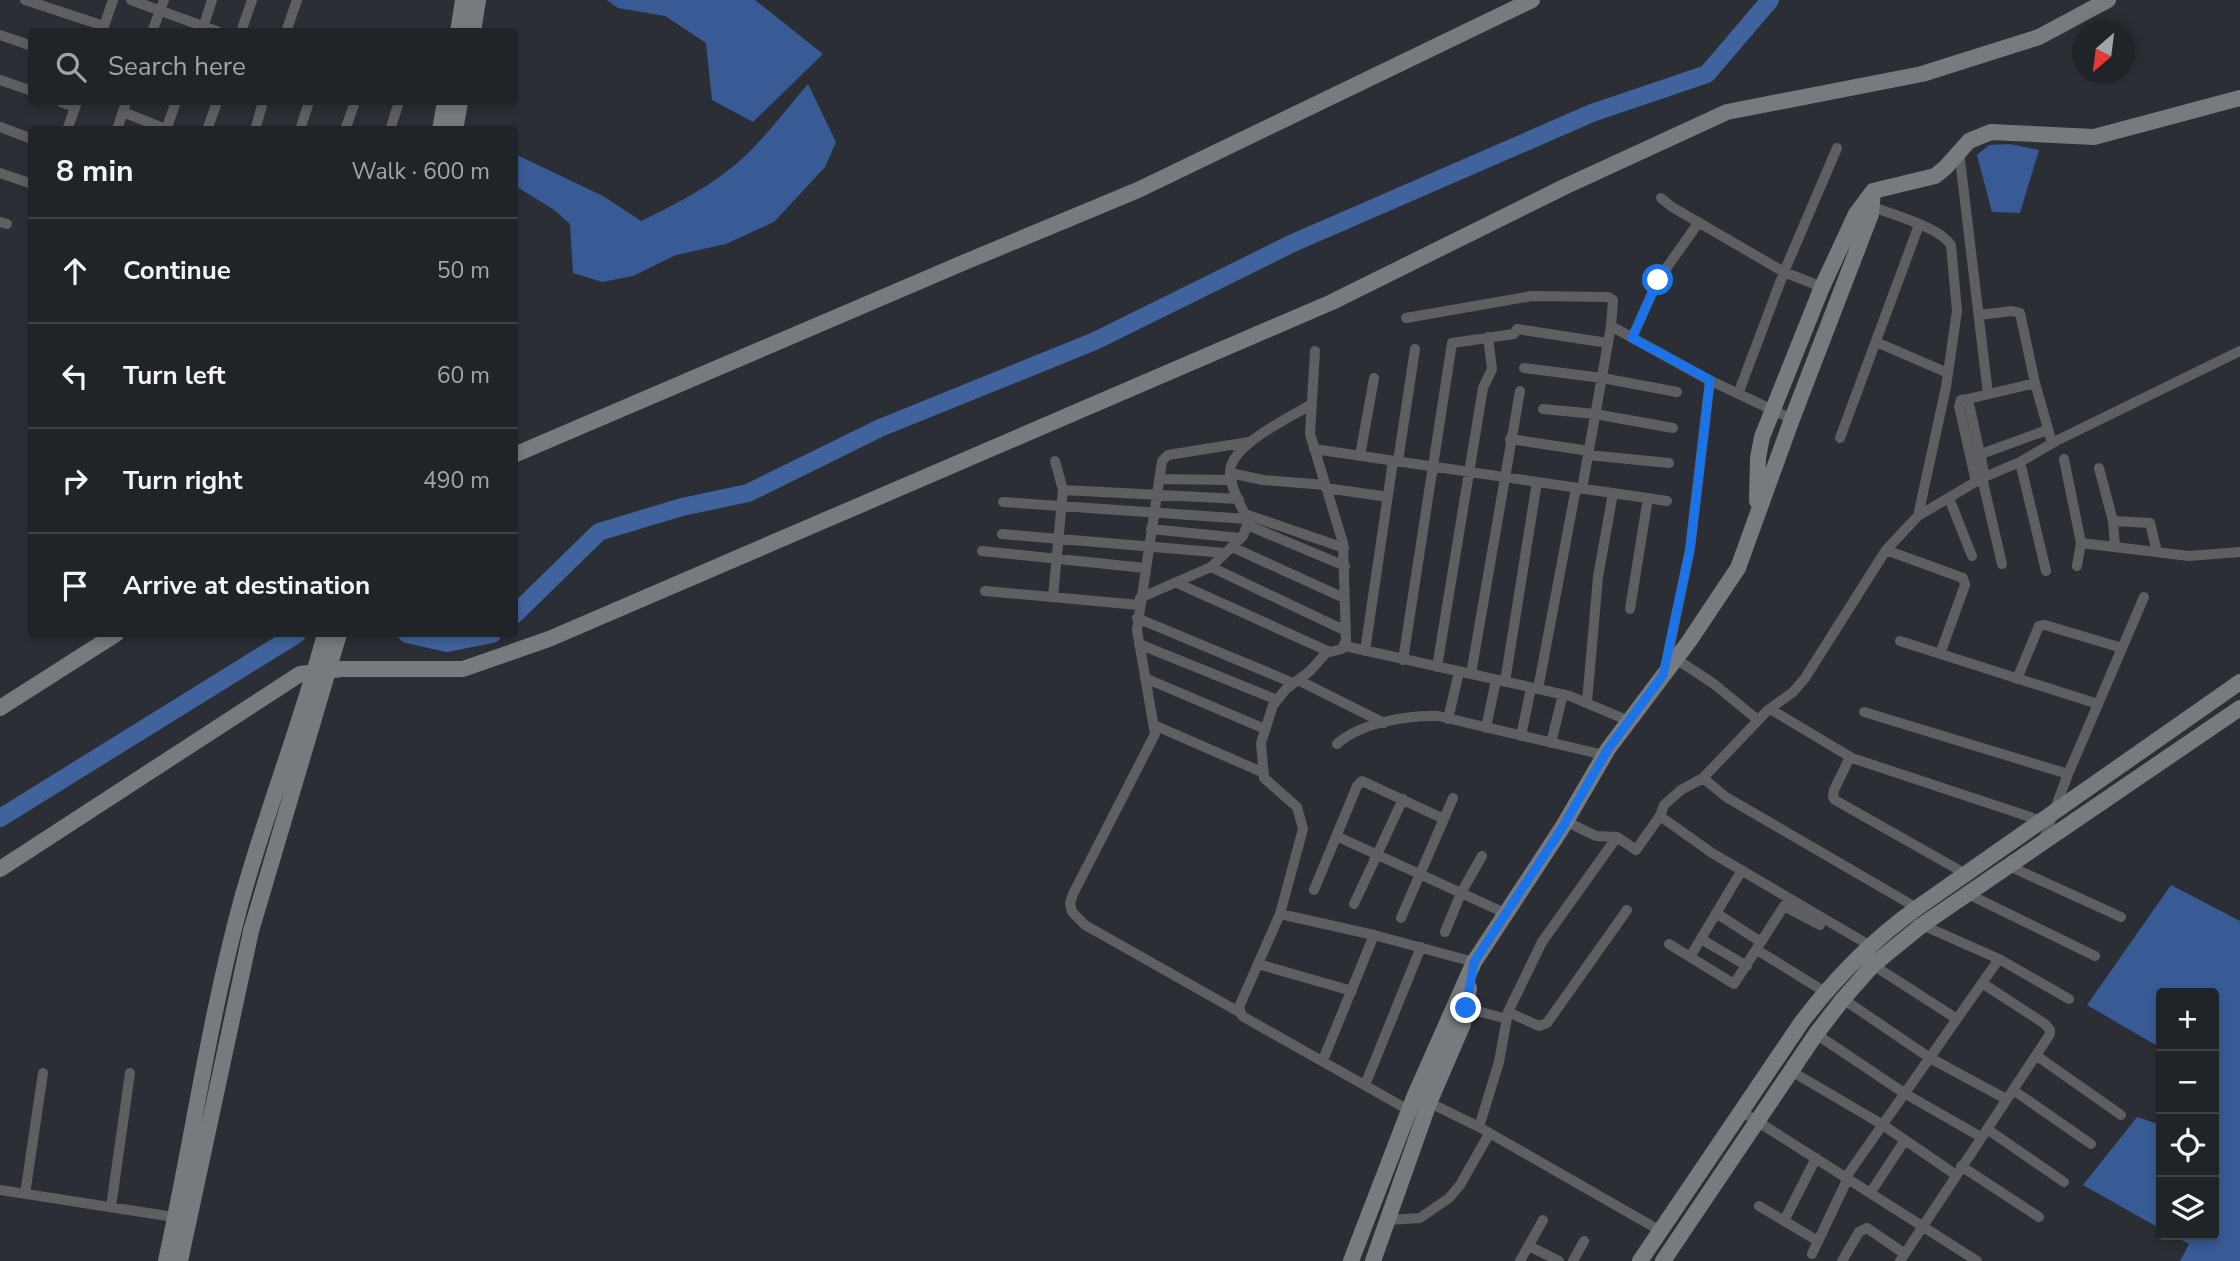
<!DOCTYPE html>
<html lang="en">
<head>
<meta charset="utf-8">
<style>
  body { margin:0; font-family:"Nunito Sans",sans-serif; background:#282b30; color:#f1f3f6 }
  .controls { position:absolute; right:21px; bottom:21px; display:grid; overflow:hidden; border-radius:7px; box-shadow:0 4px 10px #0003 }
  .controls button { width:63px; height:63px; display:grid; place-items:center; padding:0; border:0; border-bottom:2px solid #3d4045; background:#202328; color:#f1f3f6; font:35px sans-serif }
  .compass { position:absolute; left:2072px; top:21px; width:63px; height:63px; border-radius:50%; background:#202328; box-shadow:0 4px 10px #0003; rotate:208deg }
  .stop { position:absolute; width:21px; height:21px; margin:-16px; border:5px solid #1a73e8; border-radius:50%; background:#fff }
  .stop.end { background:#1a73e8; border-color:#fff; box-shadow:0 2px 7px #0008 }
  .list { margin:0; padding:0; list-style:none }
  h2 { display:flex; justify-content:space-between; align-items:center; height:91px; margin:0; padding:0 28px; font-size:30px }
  h2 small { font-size:23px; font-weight:400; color:#a2a4a8 }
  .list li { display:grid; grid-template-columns:46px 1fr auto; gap:21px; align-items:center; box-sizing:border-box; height:105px; padding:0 28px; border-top:2px solid #3d4045 }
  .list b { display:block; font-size:26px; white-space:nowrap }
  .list em { font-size:23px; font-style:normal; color:#a2a4a8 }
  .icon { flex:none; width:38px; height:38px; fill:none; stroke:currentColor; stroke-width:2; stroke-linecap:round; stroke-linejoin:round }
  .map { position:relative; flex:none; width:2240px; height:1261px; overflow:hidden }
  .search { position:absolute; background:#202328; box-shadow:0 4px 10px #0003; left:28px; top:28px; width:490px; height:77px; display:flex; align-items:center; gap:18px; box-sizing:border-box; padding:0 24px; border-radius:7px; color:#a2a4a8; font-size:26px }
  .panel { position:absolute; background:#202328; box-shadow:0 4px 10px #0003; left:28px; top:126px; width:490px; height:511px; border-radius:7px }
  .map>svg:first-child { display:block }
</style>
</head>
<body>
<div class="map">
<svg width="2240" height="1261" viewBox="0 0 2240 1261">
  <rect width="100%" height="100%" fill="#2b2f35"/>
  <path fill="#385b95" d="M607,0h148l68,54 -70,68 -41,-22 -6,-57 -41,-27 -47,-8z
    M808,84l28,58 -11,25 -51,55 -48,22 -50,11 -43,21 -31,6 -29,-9 -3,-49 -17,-15 -38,-23v-32l88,42 38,25c29,-14 59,-29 85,-49 32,-24 56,-58 82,-88z
    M2010,144l29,6 -19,63 -28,-1 -15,-57 12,-10z
    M2171,885l69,36v340h-60l9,-17 -17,-9h42v-150l2,-4 -2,-2v-86h-53v55l-74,-43z
    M2137,1117l24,8v104l-78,-44z"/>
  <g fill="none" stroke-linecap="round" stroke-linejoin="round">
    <path stroke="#40639e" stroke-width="18" d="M514,615l85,-83 83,-25 66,-14 132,-65 215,-87 198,-98 299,-130 115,-39 63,-74
      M407,634l40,9 45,-9
      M0,818l297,-184"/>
    <path stroke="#5d5f63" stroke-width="10" d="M25,0l79,26
      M131,0l88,32
      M202,31l10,-31
      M102,32l11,-32
      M152,32l12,-32
      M241,32l11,-32
      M286,32l11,-32
      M0,35l32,11
      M0,80l32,11
      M61,102l14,5
      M123,112l45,18
      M0,127l32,12
      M67,130l10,-28
      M117,130l9,-28
      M166,130l10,-28
      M207,130l10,-28
      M255,130l8,-28
      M300,130l9,-28
      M345,130l10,-28
      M390,130l9,-28
      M1959,151l29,243
      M0,173l32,11
      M1661,198l11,9 112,65 38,15
      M1873,207c21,8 66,20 78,38l6,66 -11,76 -28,129
      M0,222l7,2
      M1979,315l33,-4 8,2 15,70 17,60
      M1406,318l126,-22 76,1 5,3 -2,26 -29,163
      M1611,326l96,53 85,40
      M1632,338l26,-58 41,-58
      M1876,342l72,31
      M1315,351l-5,83 33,109 3,97 -4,9 -16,4 -16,18 -24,18 -13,16 -12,38 3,35 33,29 6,22 -23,85 -41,93 3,9 170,96
      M1524,368l78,10 75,14
      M1738,394l46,-122 53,-124
      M1968,399l67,-16
      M1543,409l52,5 78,14
      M1840,438l79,-213
      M1510,439l79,12
      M1314,449l353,52
      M1588,455l81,8
      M1360,456l14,-78
      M1973,457l74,-27
      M2064,459l17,84 -4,23
      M1398,461l17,-112
      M2020,462l26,109
      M2099,468l14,53 2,26
      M1230,473l33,7 62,5
      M1982,478l20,86
      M1159,479l73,1
      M1976,482l-17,-76 2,-6 7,-1 17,78
      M1326,488l62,9
      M1063,490l176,9
      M1949,498l23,58
      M1003,502l244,17
      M1245,514l99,34
      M2113,521l37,2 7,29
      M1247,525l98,41
      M1151,529l89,9
      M1002,534l223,19
      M2081,543l108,13 51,-4
      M1232,547l112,51
      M1886,550l77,28 2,7 -25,69
      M982,551l163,17
      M1211,567l135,64
      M1177,583l153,69
      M985,591l154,14
      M1053,597l10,-107 -8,-29
      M1140,598l71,-31 32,-31 4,-11v-6c-6,-14 -17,-32 -17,-46 -1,-28 60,-55 80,-68
      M1630,609l18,-111
      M1137,618l156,65
      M1900,641l198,63
      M1139,644l138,56
      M1345,646l225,50 59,25
      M1365,651l28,-190
      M1676,659l38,25 44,36
      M1403,660l49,-317 62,-9 3,-5 91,14
      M1437,667l46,-279 9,-19 -4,-32
      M1665,669l25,-120 20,-169
      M1471,674l49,-283
      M1145,678l120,51
      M2017,679l22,-53 6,-1 77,23
      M1298,680l86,43
      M1505,682l32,-200
      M1538,689l38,-201
      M1587,702l11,-125 15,-84
      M1770,709l82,49 190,63
      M1864,712l204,62
      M1448,719l11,-47
      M1154,725l110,48
      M1486,728l10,-48
      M1521,736l10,-48
      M1551,743l12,-49
      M1337,744c23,-21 70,-29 101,-28l166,39
      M1850,757l-16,33 -1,7 2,3 131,74
      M1703,778l23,19 191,111
      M1660,816l52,37 157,92
      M1565,821l31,15 21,1
      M1336,836l169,77
      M2042,844l26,-70 76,-177
      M2009,866l112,51
      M1314,890l43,-104 5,-5 82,38
      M1968,894l127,62
      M1354,904l49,-105
      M1716,913l45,29
      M1280,914l94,21 100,27
      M1401,918l52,-120
      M1922,925l77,34 70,40
      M1445,932l16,-39 21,-37
      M1701,939l46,27
      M1669,944l65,40 50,-78 36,19
      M1757,950l68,42
      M1690,957l52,-87
      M1258,964l94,27
      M1873,965l84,54
      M1843,999l87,59 76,41
      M1466,1008l41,11
      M1239,1012l-154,-87 -13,-13 -2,-9 3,-9 82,-160 -18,-104 25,-169 6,-6 81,-13
      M1508,1012l31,14 8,-3 80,-113
      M1816,1034l88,59 77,44
      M2037,1056l84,59
      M1323,1060l51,-125
      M1791,1071l92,54 73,50
      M1365,1085l56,-138
      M2013,1090l78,54
      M1426,1101l53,26 180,103
      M1741,1111l236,150
      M1479,1127l20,-65 9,-50 34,-70 75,-105 19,13 24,-34 4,-11 17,-15 22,-12 65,-68 25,-18 12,-14 81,-128 32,-34 64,-38 38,-16 38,-22 182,-89
      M1987,1129l77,53
      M1961,1166l78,51
      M1846,1177l153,-218
      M0,1190l180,28
      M1871,1192l34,-52
      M25,1194l18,-121
      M1759,1206l59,35
      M111,1207l19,-134
      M1388,1220l32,-2 29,-20 11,-13 29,-51
      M1784,1221l32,-63
      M1529,1246l30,15
      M1812,1254l36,-76
      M1520,1261l23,-41
      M1573,1261l11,-20
      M1842,1261l17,-29 8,-4 38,26
      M1900,1261l150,-227v-4l-5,-6 -63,-41"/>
    <path stroke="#777a7f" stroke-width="16" d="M458,32l5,-32
      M473,32l5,-32
      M440,130l5,-28
      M455,130l5,-28
      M514,455l451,-193 173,-72 394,-190
      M1757,501l1,-43 4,-21 60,-150 34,-73 17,-23 62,-15 10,-8 24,-27 22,-9 103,5 146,-39
      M0,708l116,-74
      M0,869l300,-195 42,-5h121l86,-30 783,-337 232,-115 163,-75 195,-38 117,-37 69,-37
      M166,1261c26,-119 43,-241 75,-359 25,-90 60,-178 84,-268
      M180,1261l71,-330 88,-297
      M1351,1261l64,-166 59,-133 88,-134 46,-79 82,-109 48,-72 54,-149 79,-205 2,-23
      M1373,1261l56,-158 34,-79 6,-36
      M1640,1261l161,-238c34,-45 70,-82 116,-115l323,-226
      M1663,1261l153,-227 27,-35 30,-34 49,-40 318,-217"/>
  </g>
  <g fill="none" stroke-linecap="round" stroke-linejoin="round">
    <path stroke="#1a73e8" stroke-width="9" d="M1466,1008l8,-46 88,-134 46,-79 55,-74 27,-126 20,-169 -78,-42 26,-58"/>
  </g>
</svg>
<div class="controls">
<button>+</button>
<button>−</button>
<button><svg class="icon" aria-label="locate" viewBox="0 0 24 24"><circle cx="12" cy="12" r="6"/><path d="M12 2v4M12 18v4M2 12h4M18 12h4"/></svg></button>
<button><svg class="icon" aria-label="layers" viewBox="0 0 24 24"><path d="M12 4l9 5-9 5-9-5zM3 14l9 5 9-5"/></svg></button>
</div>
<svg class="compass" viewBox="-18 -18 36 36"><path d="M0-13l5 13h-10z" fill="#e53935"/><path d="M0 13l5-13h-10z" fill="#a2a4a8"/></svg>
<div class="stop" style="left:1658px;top:280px"></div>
<div class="stop end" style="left:1466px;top:1008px"></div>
<div class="search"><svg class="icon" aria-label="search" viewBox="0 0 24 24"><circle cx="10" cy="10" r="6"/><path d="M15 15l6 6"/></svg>Search here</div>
<section class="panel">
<h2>8 min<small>Walk · 600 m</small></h2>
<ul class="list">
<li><svg class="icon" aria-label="ahead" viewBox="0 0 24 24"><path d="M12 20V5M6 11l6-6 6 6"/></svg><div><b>Continue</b></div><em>50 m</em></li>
<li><svg class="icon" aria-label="left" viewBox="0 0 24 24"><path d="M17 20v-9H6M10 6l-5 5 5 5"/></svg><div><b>Turn left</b></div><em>60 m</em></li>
<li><svg class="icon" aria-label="right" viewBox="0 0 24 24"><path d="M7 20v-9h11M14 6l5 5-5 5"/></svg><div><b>Turn right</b></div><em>490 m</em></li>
<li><svg class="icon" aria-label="arrive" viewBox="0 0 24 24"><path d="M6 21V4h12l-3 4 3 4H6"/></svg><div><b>Arrive at destination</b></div></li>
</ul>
</section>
</div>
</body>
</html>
